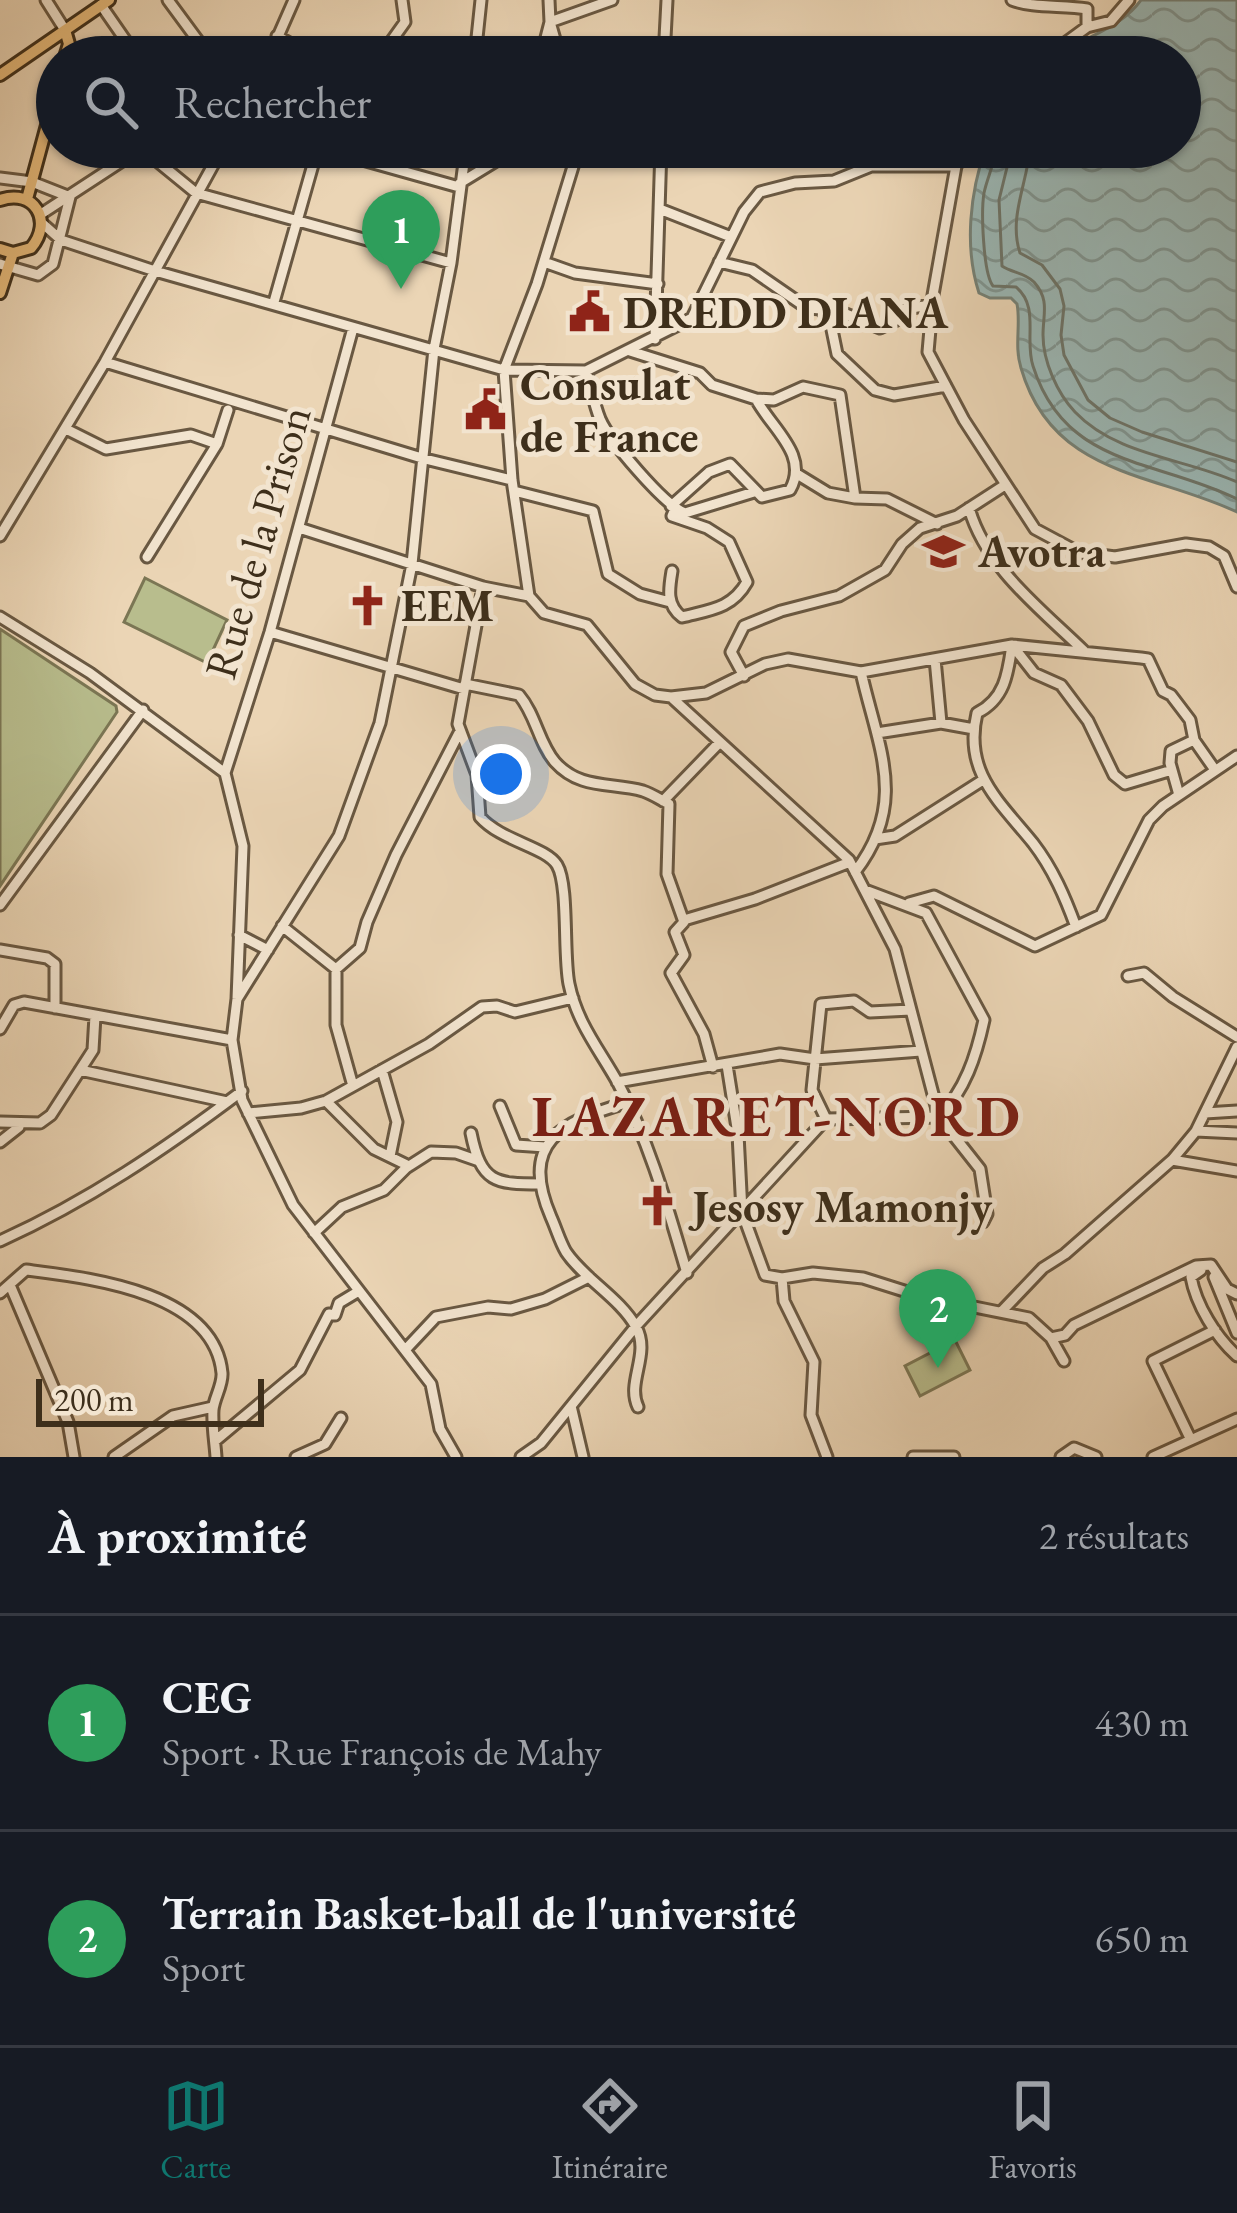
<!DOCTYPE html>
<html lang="fr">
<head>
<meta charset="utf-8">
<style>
  body { margin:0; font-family:"EB Garamond",serif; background:#242831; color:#f1f3f6 }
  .scale { position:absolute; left:36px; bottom:30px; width:228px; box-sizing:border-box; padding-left:12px; border:6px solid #3e2f1b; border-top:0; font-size:33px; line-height:42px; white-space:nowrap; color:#3e2f1b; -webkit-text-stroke:9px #f2e4cf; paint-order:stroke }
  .you { position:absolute; left:501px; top:774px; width:42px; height:42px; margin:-30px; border:9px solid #fff; border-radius:50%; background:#1a73e8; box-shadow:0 0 0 18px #1a73e833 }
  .badge { display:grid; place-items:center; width:78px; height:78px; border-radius:50%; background:#0f766e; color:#fff; font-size:39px; font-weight:700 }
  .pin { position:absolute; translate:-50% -99px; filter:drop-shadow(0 3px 6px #0008) }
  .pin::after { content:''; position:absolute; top:63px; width:42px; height:36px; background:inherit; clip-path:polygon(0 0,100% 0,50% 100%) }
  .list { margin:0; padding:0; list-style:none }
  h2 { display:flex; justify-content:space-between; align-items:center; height:156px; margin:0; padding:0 48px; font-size:51px }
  h2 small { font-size:39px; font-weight:400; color:#9ea1a6 }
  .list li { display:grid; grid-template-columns:78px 1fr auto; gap:36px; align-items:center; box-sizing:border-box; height:216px; padding:0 48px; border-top:3px solid #363941 }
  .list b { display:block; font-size:45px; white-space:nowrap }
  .list p { margin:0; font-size:39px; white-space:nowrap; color:#9ea1a6 }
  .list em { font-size:39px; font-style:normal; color:#9ea1a6 }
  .icon { flex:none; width:66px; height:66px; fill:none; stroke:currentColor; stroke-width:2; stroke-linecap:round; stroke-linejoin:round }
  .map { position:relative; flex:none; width:1237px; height:1457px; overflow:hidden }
  .search { position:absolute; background:#171b24; box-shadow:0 3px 9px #0004; left:36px; right:36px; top:36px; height:132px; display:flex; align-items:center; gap:30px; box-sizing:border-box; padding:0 42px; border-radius:66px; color:#9ea1a6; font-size:45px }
  .sheet { height:588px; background:#171b24 }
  nav { display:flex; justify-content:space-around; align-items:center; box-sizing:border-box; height:168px; border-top:3px solid #363941; background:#171b24; font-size:33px; color:#9ea1a6 }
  nav a { display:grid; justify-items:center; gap:6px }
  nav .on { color:#0f766e }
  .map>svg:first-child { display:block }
</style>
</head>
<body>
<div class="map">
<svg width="1237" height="1457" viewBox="0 0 1237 1457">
  <defs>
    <pattern id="water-waves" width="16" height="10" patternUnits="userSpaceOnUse" patternTransform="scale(3)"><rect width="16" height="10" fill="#9ab7b5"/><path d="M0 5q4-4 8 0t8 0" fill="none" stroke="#7f9592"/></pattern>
  </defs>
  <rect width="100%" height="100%" fill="#ebd5b5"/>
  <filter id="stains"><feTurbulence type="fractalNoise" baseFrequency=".00167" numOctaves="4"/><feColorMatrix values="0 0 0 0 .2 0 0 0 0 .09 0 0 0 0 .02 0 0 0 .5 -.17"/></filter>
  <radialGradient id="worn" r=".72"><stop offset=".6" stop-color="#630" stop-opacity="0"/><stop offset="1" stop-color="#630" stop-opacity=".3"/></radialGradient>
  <path fill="#b8bd8d" stroke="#7b7654" stroke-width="3" d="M145,578l82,42 -20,43 -83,-41z
    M0,629l116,77 1,6 -117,174z
    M955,1340l15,30 -50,26 -15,-30z"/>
  <path fill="url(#water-waves)" stroke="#758177" stroke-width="3" d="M1141,0h96v512c-85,-40 -185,-36 -216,-144 -7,-22 0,-44 -4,-64l-6,-6h-21l-11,-5c-15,-46 -9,-101 7,-146h194v-90h-122c28,-22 62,-28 83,-57z"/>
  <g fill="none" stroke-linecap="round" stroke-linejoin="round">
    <path stroke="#6c7368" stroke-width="3" d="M996,147c-1,16 -9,31 -12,46 -3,18 -1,80 9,93l23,1c24,20 8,52 17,79 32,102 124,93 204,133
      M1012,147l-13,53 3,66c10,7 22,6 32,16 16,18 9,32 9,53 0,26 14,58 32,77 42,44 109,46 162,70
      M1030,147c-2,35 -22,70 -10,106l22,12 18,24 4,17 -3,29 3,20 24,45 22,18 32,14 95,30"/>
    <defs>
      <path id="minor" d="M46,0l19,30
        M168,0l42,57
        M1012,0c19,8 52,5 75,9v18
        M101,5l36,52
        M277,36l37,21
        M269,57l25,-57
        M380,57l25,-35 -3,-22
        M475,57l6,-57
        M541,57l9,-35 -1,-22
        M560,57l-10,-35 62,-22
        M664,57l3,-57
        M1046,57l41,-30 24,-6 18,-21
        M316,147l143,40
        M969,147l-13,19 -23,129 -5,57 36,68 71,109 43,23 37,5 71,-13 23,3 15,9 13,31
        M141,148l55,45 255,70
        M0,178l32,4 38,15 -17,67 -15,11 -38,-11
        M460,183l59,-36
        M662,210l69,27
        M41,214l101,-66
        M43,224l18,16 94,31 349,99 82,1 106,-53 52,-106 16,-20 35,-9 39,-2 37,-15h85
        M544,262l31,11 83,11
        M719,262l33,8 55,38 29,2 44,18 21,-10 3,-9 27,-4
        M274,302l44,-155
        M822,311l8,9 7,34 38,36 19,5 52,-9
        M655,339l6,-192
        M630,351l70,22 12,12 44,14 18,1 29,-13 37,8 15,103 32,1 50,25
        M105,362l320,97 87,21
        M586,371c5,16 8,33 14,48 9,21 64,86 85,94l69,-21
        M66,429l40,20 85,-14 26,9
        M797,474l31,19 27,5
        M514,491l79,20 15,63 32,20 30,8
        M671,506l38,-34 21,-8 32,33 28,-7c20,-35 -19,-62 -34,-91
        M969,508c17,60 72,101 115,143
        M299,528l184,59 46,9
        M0,536l105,-174 118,-215
        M147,557l70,-113 11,-34
        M672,571c-3,18 -6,34 10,46 27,-7 50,-8 65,-35l-18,-40 -22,-14 -35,-12 3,-7
        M483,587l-25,137 19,51 3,42c21,24 66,30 77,48 12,20 6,90 12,119 8,39 30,65 49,99 32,60 50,126 69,190
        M0,617l90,56 135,100
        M270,632l194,57
        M1012,645c-4,28 -7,54 -35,68 -14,59 22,88 56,130 20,26 32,54 43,84
        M1012,645l22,28 27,12 27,36 26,54 11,9 47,-14
        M935,659l6,64
        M744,676l-13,-24 13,-26 37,-15 58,-15 46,-26 17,-26 18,-16 37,-12 48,-31
        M465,684l54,11c17,20 20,49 36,67 25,28 56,20 88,29 9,3 18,9 26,13l-2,70 17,48 -9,10 9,23 -13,18 33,61 9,33
        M671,697l35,-4 59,-29 23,-5 73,13 151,-27 129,13 7,1 15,32 8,4 19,25 4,20 21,30
        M877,733l64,-10 33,6
        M225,773l18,73 -6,153 -5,41 10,60 51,105 138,179 9,45 16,28
        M225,773l45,-141 83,-304
        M1179,795l-9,-32 1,-12 23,-11
        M663,801l57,-59
        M875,839l20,-3 88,-56
        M855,872c54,-70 23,-124 6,-200
        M865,890l61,23 58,107c-8,37 -19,70 -45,97l41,52 7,45 -4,8
        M909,903l25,-7 101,50 66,-31 48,-95 14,-14 74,-50
        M0,905l143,-195
        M684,920l71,-21 95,-37
        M282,926l54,43 24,-21 7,-26 29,-67 63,-122
        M239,935l29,15
        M0,950l47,8 8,6v44
        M336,969v56l17,61
        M1128,976l16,-3 29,24 64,40
        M237,999l102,-163 41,-113 32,-159 22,-215 17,-86 15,-116
        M0,1029l14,-24 10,-3 208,38
        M727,1065l11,69 4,78 23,63 17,3 2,23 30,61 -3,53 16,42
        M80,1070l147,32
        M382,1070l15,52 -7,34
        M617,1082l163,-28 35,5 106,-8
        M326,1101l48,48 35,17
        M626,1103c-66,19 -107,40 -75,114 5,11 9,25 15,35 18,27 54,46 70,75 15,27 -10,55 2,80
        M500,1106l16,39 29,2
        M248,1113l53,-5 25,-7 103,-57 53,-37 15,-1 18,6 58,-14
        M1205,1113l32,-2
        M826,1119l-14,-29 9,-86 33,-3 16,11 41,-2
        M0,1122l40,1 11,-8 42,-65 2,-34
        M1196,1131l41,2
        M471,1133c10,50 24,51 70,51
        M0,1142l19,-15
        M1172,1160l65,11
        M314,1233l28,-26 42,-17 22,-22 25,-16 25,1 23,8
        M0,1241c88,-40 165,-92 242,-150
        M1201,1270l-10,7c5,28 25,60 46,79
        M1214,1277l23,56
        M782,1278l31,-5 50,5 57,18 109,22 22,20 14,-3 9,-10 122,-59 15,-1 16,24 10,5
        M10,1285l58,137 6,35
        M0,1293l26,-23c62,8 188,21 196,103 1,12 -8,25 -9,37 -1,15 2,32 3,47
        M1002,1311l41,-43 22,-14 107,-94 24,-29 41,-84
        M1051,1338l13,23
        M405,1350l31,-33 52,-10 23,2 34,-10 44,-22
        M571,1406l12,51
        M1190,1438l-37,-77 62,-31
        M215,1441l85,-71 29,-56 6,1 4,-12 20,-12
        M114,1457l59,-41 40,-9
        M296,1457l29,-13 16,-26
        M521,1457l20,-14 95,-117 190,-207 113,-2 -44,-168 -46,-89 -178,-163 -16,-2 -20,-11 -48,-59 -43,-12 -15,-17 -17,-116 -8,-110 33,-86 42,-137
        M913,1457h41
        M1061,1457l13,-9 22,9
        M1153,1457l84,-38"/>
      <path id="major" d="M65,57l4,-13 -4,-14
        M0,75l109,-75
        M27,199l30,-111
        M0,200c34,-12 54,21 31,48l-18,5 -13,-4
        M0,293l13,-40"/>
    </defs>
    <use href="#minor" stroke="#695842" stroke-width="15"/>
    <use href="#major" stroke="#3e2f1b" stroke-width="16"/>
    <use href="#minor" stroke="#f2e4cf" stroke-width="9"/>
    <use href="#major" stroke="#e6ba7a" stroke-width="10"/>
  </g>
  <defs>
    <symbol id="civic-bare" viewBox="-9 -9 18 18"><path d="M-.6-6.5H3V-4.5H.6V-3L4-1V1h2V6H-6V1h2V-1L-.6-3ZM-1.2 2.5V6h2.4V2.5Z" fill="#8f2418" stroke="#f2e4cf" stroke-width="2.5" paint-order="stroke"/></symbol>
    <symbol id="university-bare" viewBox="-9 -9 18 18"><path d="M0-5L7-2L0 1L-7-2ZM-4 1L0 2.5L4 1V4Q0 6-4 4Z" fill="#8f2418" stroke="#f2e4cf" stroke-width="2.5" paint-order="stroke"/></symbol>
    <symbol id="church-bare" viewBox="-9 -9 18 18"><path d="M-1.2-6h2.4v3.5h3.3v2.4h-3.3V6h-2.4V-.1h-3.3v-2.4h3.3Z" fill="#8f2418" stroke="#f2e4cf" stroke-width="2.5" paint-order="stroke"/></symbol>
  </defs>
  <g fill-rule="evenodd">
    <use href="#civic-bare" x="560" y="282" width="59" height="59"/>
    <use href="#civic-bare" x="456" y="380" width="59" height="59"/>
    <use href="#university-bare" x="914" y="522" width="59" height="59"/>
    <use href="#church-bare" x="338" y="576" width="59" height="59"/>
    <use href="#church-bare" x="628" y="1176" width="59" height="59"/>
  </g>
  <g text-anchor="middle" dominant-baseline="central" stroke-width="10" stroke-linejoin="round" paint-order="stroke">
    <g font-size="45" font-weight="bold" fill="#3e2f1b" stroke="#f2e4cf" text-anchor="start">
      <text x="623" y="312">DREDD DIANA</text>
      <text x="520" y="384">Consulat<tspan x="520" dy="52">de France</tspan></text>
      <text x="978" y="551">Avotra</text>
      <text x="401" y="605">EEM</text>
      <text x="692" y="1206">Jesosy Mamonjy</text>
    </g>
    <g font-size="45" fill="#3e2f1b" stroke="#f2e4cf">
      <text transform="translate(257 542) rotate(-74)">Rue de la Prison</text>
    </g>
    <g font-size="57" font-weight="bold" letter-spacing="3" fill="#7a1f14" stroke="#f2e4cf">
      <text x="777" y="1116">LAZARET-NORD</text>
    </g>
  </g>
  <rect width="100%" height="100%" filter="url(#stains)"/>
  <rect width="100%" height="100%" fill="url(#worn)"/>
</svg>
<div class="scale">200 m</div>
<div class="you"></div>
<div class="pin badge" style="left:401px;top:289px;background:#2e9e5b">1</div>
<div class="pin badge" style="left:938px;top:1368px;background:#2e9e5b">2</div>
<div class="search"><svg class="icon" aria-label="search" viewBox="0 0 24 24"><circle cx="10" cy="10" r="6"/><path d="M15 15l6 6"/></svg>Rechercher</div>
</div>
<section class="sheet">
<h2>À proximité<small>2 résultats</small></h2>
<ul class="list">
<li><span class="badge" style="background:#2e9e5b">1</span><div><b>CEG</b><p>Sport · Rue François de Mahy</p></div><em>430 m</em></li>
<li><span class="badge" style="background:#2e9e5b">2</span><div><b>Terrain Basket-ball de l'université</b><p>Sport</p></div><em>650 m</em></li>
</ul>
</section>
<nav>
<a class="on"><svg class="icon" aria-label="map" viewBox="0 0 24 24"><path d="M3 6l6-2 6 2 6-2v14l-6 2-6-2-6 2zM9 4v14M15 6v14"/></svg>Carte</a>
<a><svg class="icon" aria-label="directions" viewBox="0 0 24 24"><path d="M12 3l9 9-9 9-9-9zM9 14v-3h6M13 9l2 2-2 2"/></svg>Itinéraire</a>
<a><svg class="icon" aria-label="saved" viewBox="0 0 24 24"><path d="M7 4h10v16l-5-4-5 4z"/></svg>Favoris</a>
</nav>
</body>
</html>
